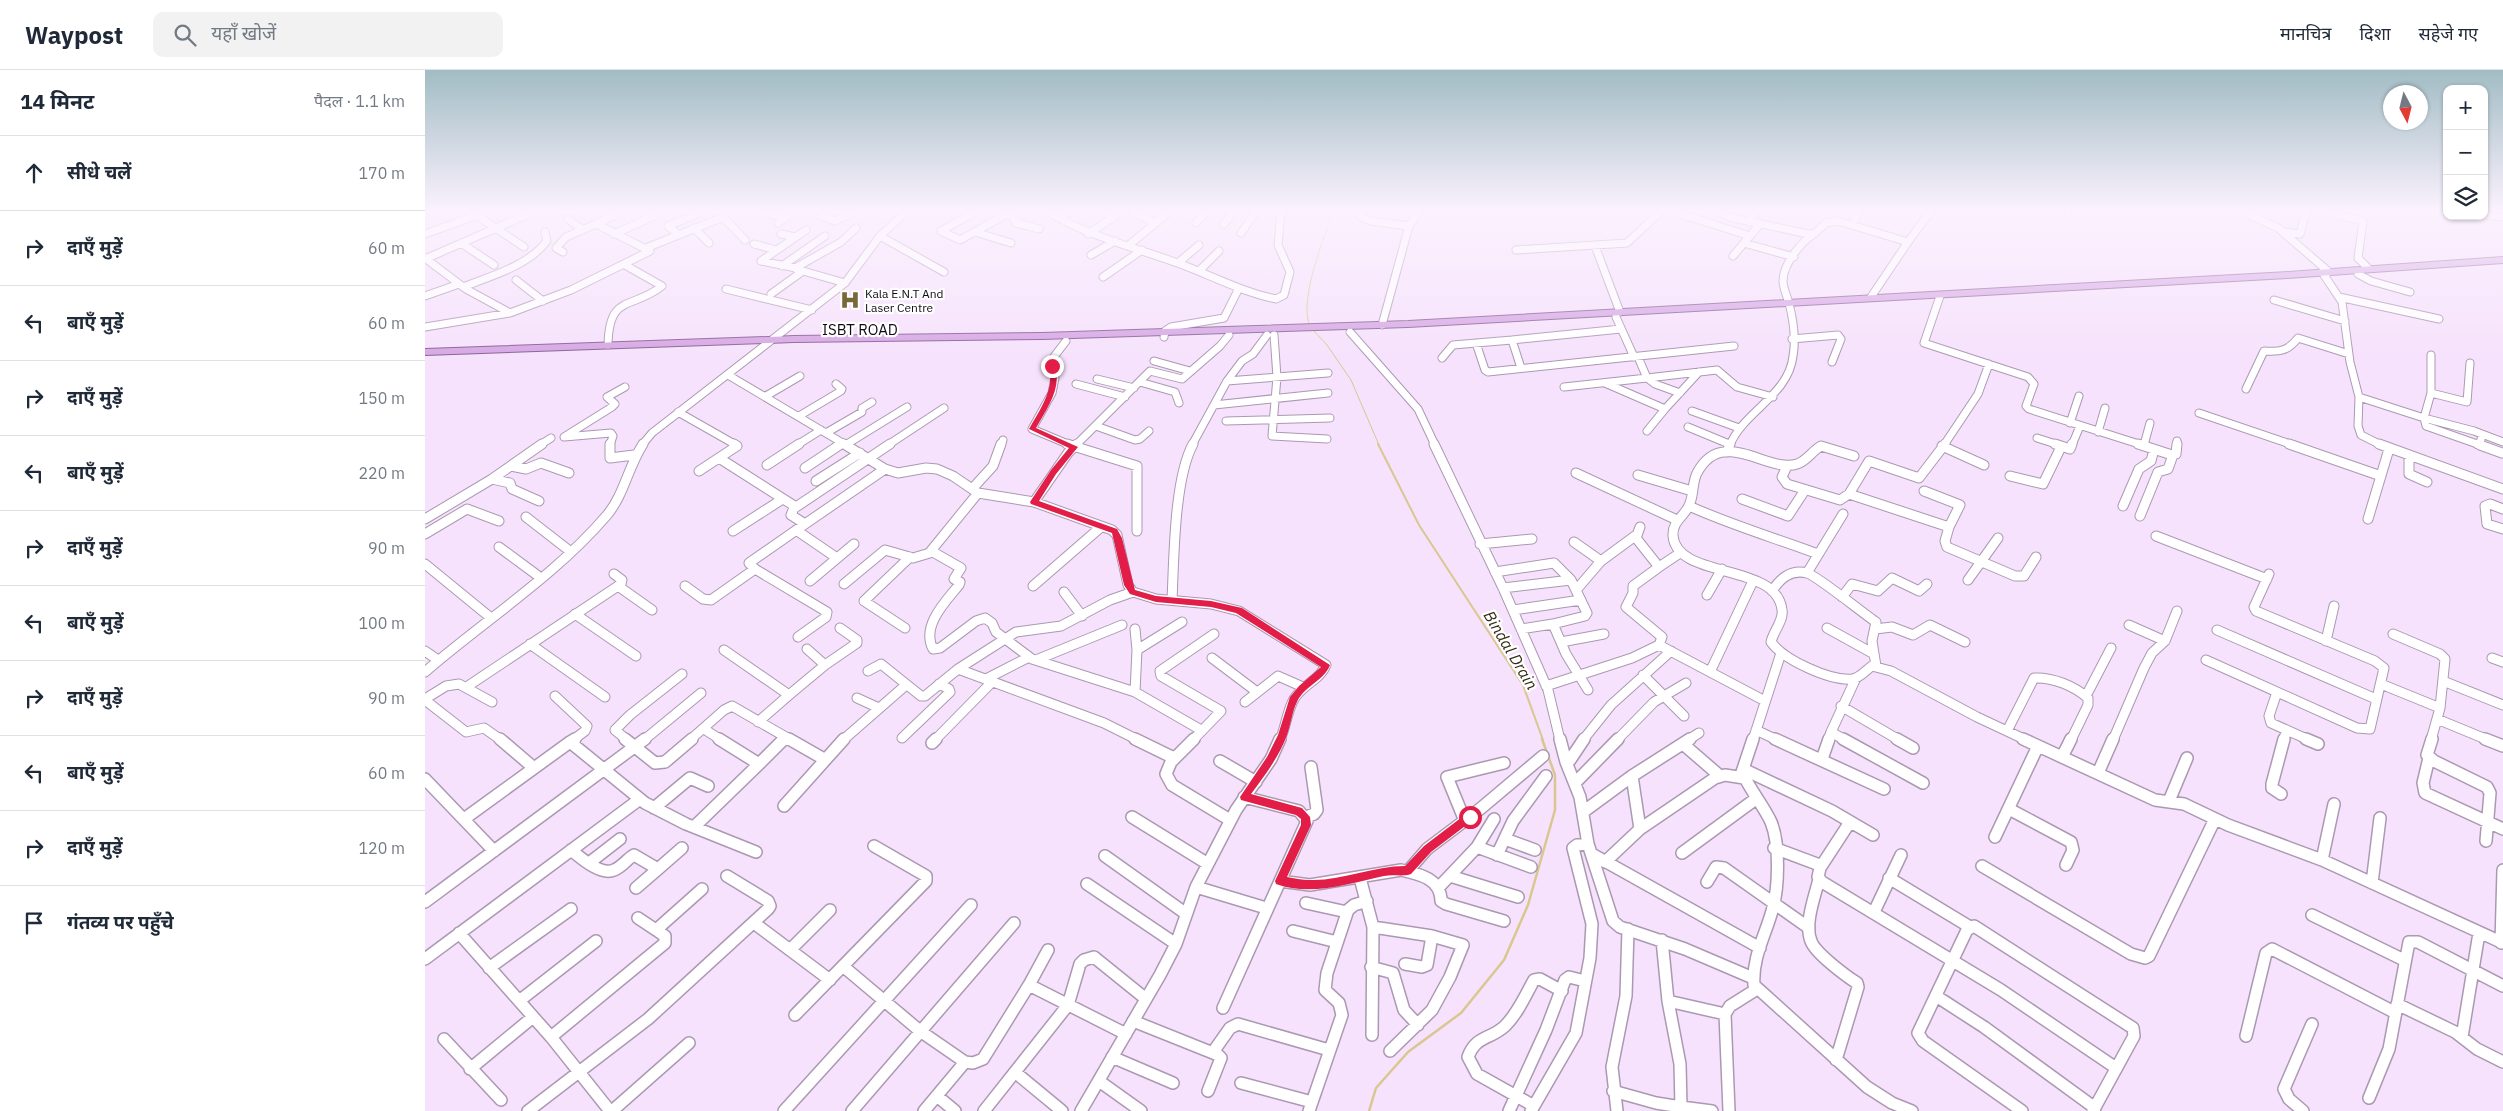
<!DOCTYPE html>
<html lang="hi">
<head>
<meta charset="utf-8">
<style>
  body { margin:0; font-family:"IBM Plex Sans","Noto Sans Devanagari",sans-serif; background:#f2f2f3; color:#1f2937 }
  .controls { position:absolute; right:15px; top:15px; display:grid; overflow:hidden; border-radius:10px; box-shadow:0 1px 4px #0004 }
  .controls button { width:45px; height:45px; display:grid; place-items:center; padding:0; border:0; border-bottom:1px solid #e0e1e3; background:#fff; color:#1f2937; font:25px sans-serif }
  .compass { position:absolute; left:1958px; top:15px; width:45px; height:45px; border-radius:50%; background:#fff; box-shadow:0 1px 4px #0004; rotate:173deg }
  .stop { position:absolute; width:15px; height:15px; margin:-11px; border:4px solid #e11d48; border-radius:50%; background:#fff }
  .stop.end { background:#e11d48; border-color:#fff; box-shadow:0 1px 5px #0008 }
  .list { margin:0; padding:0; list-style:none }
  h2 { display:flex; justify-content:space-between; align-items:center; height:65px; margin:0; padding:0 20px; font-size:21px }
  h2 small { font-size:16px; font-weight:400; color:#747a83 }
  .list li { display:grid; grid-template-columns:32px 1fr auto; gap:15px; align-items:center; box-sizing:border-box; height:75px; padding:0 20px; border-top:1px solid #e0e1e3 }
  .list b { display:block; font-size:19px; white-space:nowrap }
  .list em { font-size:16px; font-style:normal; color:#747a83 }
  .icon { flex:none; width:28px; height:28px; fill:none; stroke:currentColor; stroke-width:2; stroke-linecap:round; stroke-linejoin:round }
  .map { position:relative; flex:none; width:2078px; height:1041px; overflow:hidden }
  header { display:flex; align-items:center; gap:30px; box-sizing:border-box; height:70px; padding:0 25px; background:#fff; border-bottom:1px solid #e0e1e3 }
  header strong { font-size:24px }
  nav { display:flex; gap:28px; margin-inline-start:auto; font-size:18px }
  .search { width:350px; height:45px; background:#f2f2f3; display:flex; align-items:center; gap:12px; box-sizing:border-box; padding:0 18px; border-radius:10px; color:#747a83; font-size:19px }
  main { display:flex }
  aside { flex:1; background:#fff }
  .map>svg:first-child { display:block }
</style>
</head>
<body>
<header>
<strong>Waypost</strong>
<div class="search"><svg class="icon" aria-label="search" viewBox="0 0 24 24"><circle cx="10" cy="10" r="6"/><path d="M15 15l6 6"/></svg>यहाँ खोजें</div>
<nav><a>मानचित्र</a><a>दिशा</a><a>सहेजे गए</a></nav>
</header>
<main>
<aside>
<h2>14 मिनट<small>पैदल · 1.1 km</small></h2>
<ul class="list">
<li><svg class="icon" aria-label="ahead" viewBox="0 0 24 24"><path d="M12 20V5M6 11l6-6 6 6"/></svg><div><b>सीधे चलें</b></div><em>170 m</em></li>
<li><svg class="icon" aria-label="right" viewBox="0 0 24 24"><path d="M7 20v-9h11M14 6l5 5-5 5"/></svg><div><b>दाएँ मुड़ें</b></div><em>60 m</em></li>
<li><svg class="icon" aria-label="left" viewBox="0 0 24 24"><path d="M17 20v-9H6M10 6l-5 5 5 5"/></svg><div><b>बाएँ मुड़ें</b></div><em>60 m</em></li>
<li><svg class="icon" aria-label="right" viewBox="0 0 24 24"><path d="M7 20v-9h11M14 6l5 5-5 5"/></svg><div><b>दाएँ मुड़ें</b></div><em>150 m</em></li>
<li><svg class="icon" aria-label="left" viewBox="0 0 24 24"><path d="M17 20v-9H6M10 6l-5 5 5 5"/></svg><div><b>बाएँ मुड़ें</b></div><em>220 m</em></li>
<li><svg class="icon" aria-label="right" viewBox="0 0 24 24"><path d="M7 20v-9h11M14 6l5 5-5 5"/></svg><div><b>दाएँ मुड़ें</b></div><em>90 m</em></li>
<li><svg class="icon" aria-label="left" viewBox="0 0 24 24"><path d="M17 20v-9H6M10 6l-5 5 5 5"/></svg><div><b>बाएँ मुड़ें</b></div><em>100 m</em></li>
<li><svg class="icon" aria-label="right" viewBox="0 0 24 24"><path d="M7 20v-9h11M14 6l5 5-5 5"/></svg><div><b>दाएँ मुड़ें</b></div><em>90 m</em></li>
<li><svg class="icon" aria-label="left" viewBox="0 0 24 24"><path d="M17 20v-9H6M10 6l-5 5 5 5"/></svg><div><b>बाएँ मुड़ें</b></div><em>60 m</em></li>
<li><svg class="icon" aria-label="right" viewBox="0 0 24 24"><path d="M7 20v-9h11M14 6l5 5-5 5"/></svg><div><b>दाएँ मुड़ें</b></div><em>120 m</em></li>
<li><svg class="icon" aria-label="arrive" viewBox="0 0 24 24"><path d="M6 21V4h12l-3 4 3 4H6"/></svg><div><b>गंतव्य पर पहुँचे</b></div></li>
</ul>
</aside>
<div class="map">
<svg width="2078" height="1041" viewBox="0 0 2078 1041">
  <rect width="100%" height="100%" fill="#f6e2fc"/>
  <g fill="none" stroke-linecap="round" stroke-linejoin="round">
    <path stroke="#d9c78f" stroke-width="1" d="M885,256c-12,-24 14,-90 24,-114
      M888,260l14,15 24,35 28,65"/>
    <path stroke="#d9c78f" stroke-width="2" d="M953,374l41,81 104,160 20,55"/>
    <path stroke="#d9c78f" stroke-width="2.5" d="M944,1041l7,-23 32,-36 53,-39 43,-53 24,-55 27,-95v-35l-13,-36"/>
    <defs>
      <path id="minor-far2" d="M336,142l25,5 -8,6
        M550,142l-34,19 19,9 45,-25 -6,-3
        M624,142c42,26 89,36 134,53 31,12 60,27 93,34l8,-4 6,-23 -12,-27 3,-33
        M708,142l22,11
        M934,142l2,5 10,4 38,5
        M1249,142l76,24
        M1293,142l11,5 79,17h6l12,-11 12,-2 70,21 -37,55
        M1643,142v2
        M1818,142l35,16 51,44
        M1902,142l36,9 -5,37 10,10
        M580,144l8,2 3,7 23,6
        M51,145l48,32
        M2059,145l19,2
        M396,146l14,5 19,-9
        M633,148l11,-6
        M143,149l15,11
        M1324,152l6,-10
        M771,153l10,-11
        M171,154l25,-12
        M799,154l9,-12
        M1427,155l6,-13
        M269,158l15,15
        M550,162l36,11
        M1859,162l16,2 6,-22
        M816,163l15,-21
        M0,164l61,-22
        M189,164l42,-19 -4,-3
        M356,164l14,3
        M663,164l26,-17 -12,-5
        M254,165l-11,-9 34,-14
        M455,166l64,36
        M1483,172l22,-30
        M36,173l33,22
        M1319,173l50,14
        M329,174l22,6
        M704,175l40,-33
        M1170,176l25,66
        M221,178l75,-30 5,2 19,20
        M1091,180l111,-7 33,-31
        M666,185l24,-14
        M1308,186l27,-32
        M0,188l41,31 44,24 -85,14
        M0,189l108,-47
        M753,193l21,-18
        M357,196l43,-30
        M371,198l-35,-7 45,-31
        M375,201l-4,-2 1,-2 44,-25 15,-14
        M774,201l20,-20
        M1897,202l20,30 8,60 9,35 -1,29 3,9 20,10
        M1933,204l13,7 39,11
        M678,207l39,-27
        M91,210l27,21
        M38,217c28,-11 65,-21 84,-46l-2,-9
        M301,219l86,21
        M346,224l32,-23 42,12
        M0,226l34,-12
        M1515,226l-16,47 104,34 6,7 -8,22 3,3 113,36
        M1914,227l100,22
        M1849,230l71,21
        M85,243l61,-23 79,-39 -54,-27 -30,13 -10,11 7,4
        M1191,247l18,40
        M957,255l27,-99 9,-14
        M925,262l68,77 17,36
        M849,265l3,42 -5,59 55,3
        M739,267l1,-6 6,-4 53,-9 15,-30
        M1367,269l46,-4 3,4 -9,23
        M641,271l-13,17 -2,6 4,14 -3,15 -20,36 38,16
        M1051,273l9,27 3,2 246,-26
        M183,275c1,-52 24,-35 54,-59l-37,-21
        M2006,285v38l-7,25 50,13 29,11
        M1213,287l9,21 70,-8 20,17 36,10
        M1017,288l11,-13 59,-5
        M729,291l36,10
        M1096,298l-9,-28 109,-11
        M303,305l118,70
        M672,309l37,9
        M802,311l101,-8
        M715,312l35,10 4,11
        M1180,313l60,26 34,-37
        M651,314l49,13
        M1139,317l83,-9 8,6 25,9
        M1821,319l18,-38c16,1 24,0 34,-13l51,16
        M2006,323l36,9 3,-39
        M341,326l34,-20
        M1934,327l65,21 2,8 54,19 2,-11
        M789,335l114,-12
        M1267,341l47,17
        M253,342l58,33
        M1774,343l94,32
        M374,346l42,-25 1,-2 -6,-5
        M801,351l104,-3
        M1645,353l9,-27
        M671,356l39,14 5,-1 9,-8
        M1263,357l41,17
        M1222,361l18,-22
        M1673,362l7,-24
        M401,363l36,-21v-4l10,-6
        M1612,368l22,7
        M422,374l60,-37
        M115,375l11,-7
        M185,375l3,-9 -2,-3 -47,4 48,-30 3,-3 -8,-7 18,-10
        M217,375l10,-12 193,-150 35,-47 26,-24
        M372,375l24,-15
        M414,375l4,-2
        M463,375l56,-37
        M576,375l2,-5
        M651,375l74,-74 32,8 38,-33 9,-11
        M767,375l35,-64 15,-20 11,-7 14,-19
        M1305,375c13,-33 59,-50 63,-89 3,-16 0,-37 -4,-53 -2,-7 -6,-15 -6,-22 0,-17 18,-39 31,-47
        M1519,375l34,-51 11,-30
        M1647,375l8,-19
        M1719,375l6,-22
        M1752,375v-4"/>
      <path id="minor-far1" d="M185,374v14l24,-3
        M419,374l41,25 13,4 28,-5 11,1 16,7 25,17 56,9 78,28 5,5 11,50 5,7 23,7 55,5 28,7 87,54c-5,14 -24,20 -32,34 -7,12 -8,28 -14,41
        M642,374l70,22v65
        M1009,374l69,144 45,102 12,50
        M1630,374l15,5 2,-5
        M1713,374l34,11 4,-1 1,-10
        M1864,374l92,32
        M1954,374l124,45
        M2053,374h2
        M2055,375l22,8
        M1517,376l42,19
        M1719,376v-2
        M1302,382l3,-8
        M1429,386l-33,-10c-9,5 -14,15 -24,18 -29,10 -75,-39 -100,9 -5,10 -3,20 -7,30 -4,13 -18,17 -17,33 4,44 104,26 109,74 2,10 -9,22 -11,32 13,18 59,39 81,37 8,-1 14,-9 20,-13l19,5 86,46 49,23
        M1984,386v18l18,8
        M294,388l77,49 94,-63
        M342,395l32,-21
        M86,396l15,3 15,-6 28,10
        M1362,396l-5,11 5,7 53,16 9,-6
        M380,398l36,-24
        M274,401l38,-25 -3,-2
        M1151,403l101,47
        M1213,405l54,16
        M1585,406l33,8 18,-37
        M67,409l18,4 2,6 27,12
        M391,411l44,-28
        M547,419l21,-23 8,-22
        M1499,421l36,14 -11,22 -100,-33 20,-33 50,17 26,-34
        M1317,429l46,17 17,-26
        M609,432l34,-49 9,-9
        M1264,436c42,19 86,32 129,48
        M1698,436l16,-37 12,-8 3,-12
        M369,438l-3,7 14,9 -56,39 6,6 72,43 -1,5 -28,20
        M2078,439l-13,-5 -5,2 2,18 16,5
        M1715,446l18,-44 10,-3 5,-14
        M101,447l45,35
        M0,449l67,-40 50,-35
        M1943,449l21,-70
        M380,454l80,-55
        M1215,457l-4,11 23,29 -26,19v7l-7,14 36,30 -3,8 106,56
        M1524,457l-4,14 2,6 68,29h9l12,-19
        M371,460l41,28
        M308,461l48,-31
        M0,464l42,-25 32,12
        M1731,466l111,43
        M1149,472l27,19
        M1055,474l52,-5
        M74,477l42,31
        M505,482l48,-59
        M0,494l66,54
        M1234,497l21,-14
        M1070,502l59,-9 17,17 16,33 -2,3 -32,8
        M1382,503l36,-59
        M1543,510l30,-42
        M385,511l44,-37
        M419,514l41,-34 28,8 20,-6 28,16 -7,11 6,3 -1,3c-14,17 -38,41 -26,64l7,-1 36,-27 9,-3 7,5 4,9 36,27 103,33 66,38
        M193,516l34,24
        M260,516l18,13 8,1 44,-31
        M608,516l68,-59
        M1078,518l68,-8
        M1152,519l24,-28 34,-25
        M1347,521c8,-12 18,-22 35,-18 9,2 57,41 69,49l-4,19 4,25
        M639,522l18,24
        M1282,525l15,-26
        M1417,527l10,-13 26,7 14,-13 27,13 8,-7
        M747,530c2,-41 2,-121 21,-156
        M1088,540l68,-10
        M150,544l61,42
        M1704,555l36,16
        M480,558l-41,-27 46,-44
        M1402,558l47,26
        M710,559l2,21 -2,42
        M1096,559l32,-5 13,30 22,36
        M1450,559l17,-2 21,8 17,-10 35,17
        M1792,560l159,69
        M1968,564l47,20 5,5 -5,49 -9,32
        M1901,571l8,-35
        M1136,572l43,-8
        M105,574l75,53
        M382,579l18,16
        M299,580l65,45 36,-30 32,-22v-3l-17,-12
        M712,580l45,-28
        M0,581l13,9
        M787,588l45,34
        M2067,588l11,4
        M611,590l86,-35
        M1781,590l151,68 13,1 14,-61 -9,-7 -119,-50 -2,-4 15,-33
        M533,599l146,54 34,17
        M443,601l13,-7 40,32h4l33,-27 58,-37 45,-6 49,-26 23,-8
        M0,602c60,-52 130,-96 182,-157 17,-20 21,-48 36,-71
        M1285,602l43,-91
        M1218,605l41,41
        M561,609l43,-22
        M2018,611l60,24
        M1956,614l59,24
        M43,616l153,-102 1,-4 -8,-6
        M1121,616l86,-28 27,-13
        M1852,622l-8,24 2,7 38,17
        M130,626l32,30 -2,5 -12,9
        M1661,626l25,-48
        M432,628l22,10
        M0,629l21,-13 13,-2 33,18
        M0,630l41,32 18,-4 17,12
        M820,632l33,-26 25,11
        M1416,636l58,34
        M2012,649l51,21
        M333,652l31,-27
        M279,659l17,11
        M1331,660l21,10
        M1582,661l27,-53c19,-1 40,8 54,20v7l-17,35
        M477,668l48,-46 -1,-3 -10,-5
        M202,670l-12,-10 15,-15 52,-41
        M219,670l57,-47
        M265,670l34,-30 8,-4 59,34
        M358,670l2,-2
        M418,670l63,-55
        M510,670l57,-58
        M768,670l28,-29 -60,-35 -1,-5 54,-37
        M1158,670l28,-35 60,-54
        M1192,670l37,-38 32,-19
        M1263,670l11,-7
        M1328,670l28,-87
        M1403,670l3,-8
        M1420,670l-14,-8 25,-54
        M1688,670l31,-72 8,-15 13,-12 12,-30
        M1859,670l2,-9"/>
      <path id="minor" d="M75,669l34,29
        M200,669l30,24 10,-1 27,-23
        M294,669l40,25 25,-25
        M364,669l35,20
        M710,669l39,19
        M769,669l-23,23 -5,12 6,11 58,35
        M1135,669l6,23 14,35 8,47 25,77 7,6 65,22 68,29
        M1328,669l-11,33c8,18 21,33 29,50 9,22 8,66 1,89 -7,25 -20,47 -18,74l113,102 25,16 20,8
        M1350,669l109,50
        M1418,669l80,44
        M1472,669l16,9
        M1598,669l132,61 29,4 44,21 94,35 181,83
        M1881,669l12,5
        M2007,669l-5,16 7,6 53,26 3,6 -4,48
        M2060,669l18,7
        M145,672l5,-3
        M507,673l4,-4
        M1258,674l37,32
        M1637,687l9,-18
        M2004,688l-6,25 2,10 78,36
        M1397,689l7,-20
        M795,691l36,21
        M1141,692l4,-2 14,-21
        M1318,699l89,42 41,24
        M1673,703l15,-34
        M0,709l69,72
        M1150,713l43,-44
        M1856,724l-9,-6v-4l12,-45
        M1744,731l18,-43
        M359,736l60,-67
        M229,738l36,-30 18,8
        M1584,739l62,33 2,8 -7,15
        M1158,742l49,-36
        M707,747l76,47
        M881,747l8,-3 3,-4 -6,-43
        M39,749l106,-77 75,61 41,21 70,28
        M1040,751l-18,-44 57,-14
        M269,757l65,-63
        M1215,759l-8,-53 58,-37
        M1570,767l43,-91
        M1080,769l30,11
        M1052,777l54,20
        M1349,778l43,16 3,4 -2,9 4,5 179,108 115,78
        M146,780c10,8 30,26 43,20 8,-3 13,-11 20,-15l24,14 24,-21
        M1257,783l75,-55
        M1167,784l168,94
        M1072,785l16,-34 33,-45
        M680,786l80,57
        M1897,790l12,-56
        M1180,792l35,-33 75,-51 10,-3 19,3
        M164,793l31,-24
        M1557,796l149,88 14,4 4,-2 66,-137
        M1395,798l30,-46
        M983,801l19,-22 53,-40 63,-53
        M1025,806l68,21
        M935,808l13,49 -1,108
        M1464,808l81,49
        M1394,809c-4,17 -15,45 -8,62 4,12 35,35 46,42l1,4 -22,73
        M855,811l30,4 91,-15c19,4 40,9 40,31l5,3 58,17
        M1282,812l9,-15 8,1 85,60
        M1947,813l8,-65
        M662,814l89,60
        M771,817l70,21
        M1014,817l38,-40 17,-28
        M211,818l22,-19
        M0,832l220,-163
        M881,833l41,9
        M1449,842l27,-57
        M1887,845l92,45
        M329,853l76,57
        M948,857l59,9 31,9 -13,32 -18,33 -42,41
        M231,860l46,-41
        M868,861l44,11
        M34,863l92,104 59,74
        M1237,870l6,61
        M2076,873l2,-73
        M365,880l40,-40
        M0,889l215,-160
        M980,894l17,3 5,-2 5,-29
        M419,897l76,64 45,31 -41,49
        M946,897l22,6 11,37 14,15
        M64,898l82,-59
        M604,915l19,-35
        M1511,926l48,31 111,81
        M94,931l77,-60
        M1972,934l58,28 22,17 26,13
        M798,938l84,-187 -8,-10 -55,-14
        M370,945l131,-134v-5l-52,-30
        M708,951l85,34 3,3 -13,33
        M1821,966l20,-83 6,-4 122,63
        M126,967l114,-94v-7l-27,-18
        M2037,967l17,-104
        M19,969l57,61
        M788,982l17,-24 8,-4 91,26
        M687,987l61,26
        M540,992l8,1 10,-4 46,-74 97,49
        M45,999l63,-52
        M591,1003l46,38
        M674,1011l42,30
        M816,1013l71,19
        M1188,1021l43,12 25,4
        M512,1026l18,15
        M1944,1028l20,-49 20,-107h9l85,44
        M1109,1036l-57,-32 -9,-17c8,-22 22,-17 37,-31 13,-13 20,-30 29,-46l6,-1 22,12
        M1264,1038l23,3
        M103,1041l120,-92 120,-110 2,-3 -2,-5 -41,-25
        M187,1041l77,-68
        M359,1041l187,-206
        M427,1041l162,-188
        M559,1041l84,-106 12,-41 4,-4 10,-3 52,42
        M656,1041l79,-136 16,-31 20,-57 40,-77 35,-51 9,-20
        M884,1041l33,-96 -3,-12 -14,-13 2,-17 21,-63 6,-5 13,-4
        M1084,1041l37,-81 19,-50 4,-3 16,4
        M1106,1041l45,-78 14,-75 2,-34 -19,-76 4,-3 11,-1
        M1192,1041l-5,-44 14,-71 2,-67
        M1264,1041v-3l-8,-1 -1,-43 -12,-63 57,13
        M1304,1041l-4,-97 5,-8 27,-17
        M1597,1041l-99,-70 -5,-8 49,-103 7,-4 159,102 1,8 -41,75
        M1878,1041l-14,-12 -5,-10 28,-65"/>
      <path id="trunk" d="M2078,187v6l-215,15 -880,49 -366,12 -248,3 -369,13v-6l369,-13 248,-3 366,-12 880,-49z"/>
    </defs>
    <use href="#minor-far2" stroke="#ab99b1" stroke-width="9"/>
    <use href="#minor-far1" stroke="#ab99b1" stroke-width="11"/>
    <use href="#minor" stroke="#ab99b1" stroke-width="14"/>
    <use href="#trunk" stroke="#8a6296" stroke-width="2"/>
    <use href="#minor-far2" stroke="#fff" stroke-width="7"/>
    <use href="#minor-far1" stroke="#fff" stroke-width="9"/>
    <use href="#minor" stroke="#fff" stroke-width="11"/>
    <use href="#trunk" fill="#d6a8e4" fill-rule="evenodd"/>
  </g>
  <linearGradient id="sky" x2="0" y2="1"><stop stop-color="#a2bcc4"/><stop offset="0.49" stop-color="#fbf2fe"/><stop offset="1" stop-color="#fbf2fe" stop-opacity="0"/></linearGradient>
  <rect width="2078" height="287" fill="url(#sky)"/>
  <path fill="#e11d48" d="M627,294l3,2c7,23 -8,42 -19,62l42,19 -22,27 -17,27 78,28 5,9 13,52 21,6 55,5 31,7 88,57c-6,16 -26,21 -33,37 -5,10 -6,22 -10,33 -8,22 -22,40 -36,59l51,14 8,9 1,8 -24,52c7,1 15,3 23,3 32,1 63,-14 95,-14l19,-20 42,-32h7v6l-42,32 -20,22c-8,3 -18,0 -27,2 -34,7 -73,21 -108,8l-1,-3 26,-56v-6l-5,-4 -55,-15 -1,-3 27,-40 11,-22 12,-38 9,-11 22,-19 -85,-54 -25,-6 -55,-5 -26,-8 -6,-9 -12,-52 -81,-29 -1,-2 21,-32 18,-22 -40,-19c11,-20 26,-39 20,-63z"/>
  <defs>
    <symbol id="hospital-bare" viewBox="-9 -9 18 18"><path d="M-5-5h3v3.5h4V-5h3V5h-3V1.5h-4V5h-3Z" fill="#786936" stroke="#fff" stroke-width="2.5" paint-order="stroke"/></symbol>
  </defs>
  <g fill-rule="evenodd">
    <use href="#hospital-bare" x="411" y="216" width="28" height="28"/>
  </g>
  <g text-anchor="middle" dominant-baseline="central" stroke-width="4.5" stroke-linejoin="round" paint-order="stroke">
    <g font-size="12" fill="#110a13" stroke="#fff" text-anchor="start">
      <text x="440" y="223">Kala E.N.T And<tspan x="440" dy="14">Laser Centre</tspan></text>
    </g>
    <g font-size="15" fill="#110a13" stroke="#fff">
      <text x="435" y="259">ISBT ROAD</text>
    </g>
    <g font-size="16" font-style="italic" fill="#332b11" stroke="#fff">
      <text transform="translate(1086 580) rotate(59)">Bindal Drain</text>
    </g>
  </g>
</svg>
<div class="controls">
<button>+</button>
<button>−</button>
<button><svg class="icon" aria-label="layers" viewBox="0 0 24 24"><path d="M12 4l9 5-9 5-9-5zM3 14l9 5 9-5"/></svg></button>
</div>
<svg class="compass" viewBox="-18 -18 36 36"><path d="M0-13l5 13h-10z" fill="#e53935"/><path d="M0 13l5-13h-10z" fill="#747a83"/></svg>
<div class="stop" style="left:1045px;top:747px"></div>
<div class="stop end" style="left:627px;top:296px"></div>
</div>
</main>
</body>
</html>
